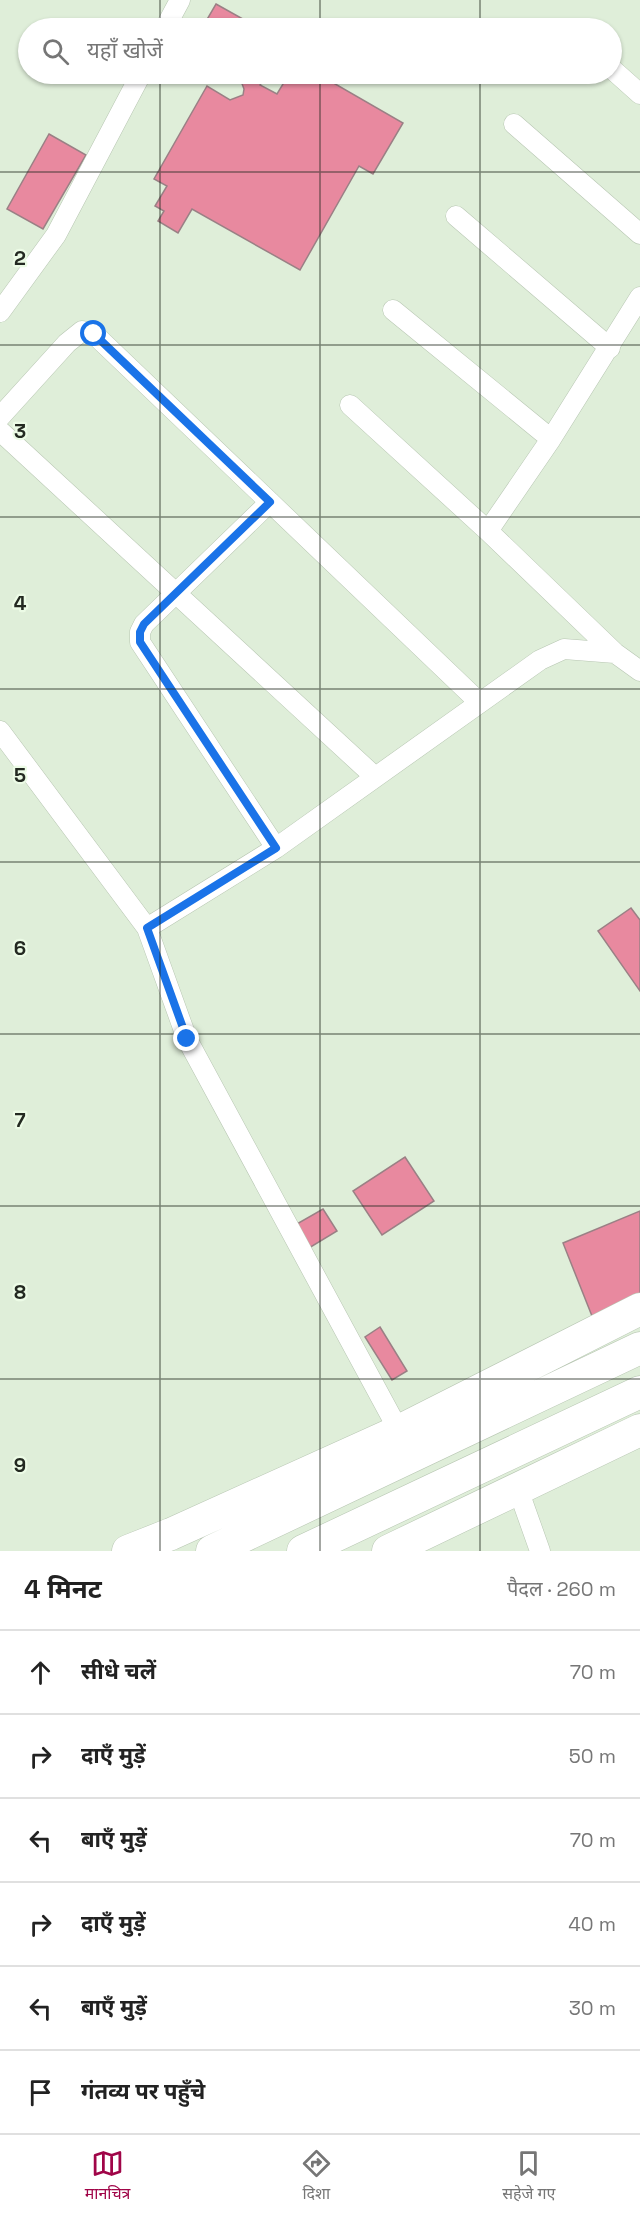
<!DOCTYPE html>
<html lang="hi">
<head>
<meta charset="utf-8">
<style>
  body { margin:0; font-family:"Space Grotesk","Noto Sans Devanagari",sans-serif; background:#f2f2f2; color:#222 }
  .stop { position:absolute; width:18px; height:18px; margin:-14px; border:4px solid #1a73e8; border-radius:50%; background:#fff }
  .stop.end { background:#1a73e8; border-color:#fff; box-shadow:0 2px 6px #0008 }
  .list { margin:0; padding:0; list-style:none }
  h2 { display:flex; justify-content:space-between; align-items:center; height:78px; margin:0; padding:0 24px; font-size:26px }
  h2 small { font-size:20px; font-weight:400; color:#767676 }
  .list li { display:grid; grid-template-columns:39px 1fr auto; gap:18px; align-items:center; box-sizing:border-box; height:84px; padding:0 24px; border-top:2px solid #e0e0e0 }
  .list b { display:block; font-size:22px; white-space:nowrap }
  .list em { font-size:20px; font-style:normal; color:#767676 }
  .icon { flex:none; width:33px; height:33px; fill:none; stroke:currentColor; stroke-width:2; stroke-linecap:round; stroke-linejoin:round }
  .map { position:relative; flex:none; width:640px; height:1551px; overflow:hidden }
  .search { position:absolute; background:#fff; box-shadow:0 2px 4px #0004; left:18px; right:18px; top:18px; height:66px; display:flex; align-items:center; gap:15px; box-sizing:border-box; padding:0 21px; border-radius:33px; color:#767676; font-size:22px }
  .sheet { height:582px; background:#fff }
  nav { display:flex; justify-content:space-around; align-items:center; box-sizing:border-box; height:84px; border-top:2px solid #e0e0e0; background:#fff; font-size:16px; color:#767676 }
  nav a { display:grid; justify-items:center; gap:3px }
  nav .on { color:#a00548 }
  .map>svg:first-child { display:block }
</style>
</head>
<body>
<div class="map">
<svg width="640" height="1551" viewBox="0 0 640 1551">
  <rect width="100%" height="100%" fill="#dfeed9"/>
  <path fill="#e8899f" stroke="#9a8085" stroke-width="1.5" d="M216,4l43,24h-57z
    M229,74h38l-7,11 17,9 12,-20h29l85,49 -30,51 -14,-8 -59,104 -108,-61 -14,24 -20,-12 6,-10 -9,-5 12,-20 -13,-7 53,-93 23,14 13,-5 1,-6 -3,-8z
    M49,134l37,21 -43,74 -36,-20z
    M631,908l9,12v71l-42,-60z
    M405,1157l29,44 -52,34 -29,-44z
    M323,1209l14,22 -28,17 -14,-23z
    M640,1211v85l-48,20 -29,-73z
    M380,1327l27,44 -15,9 -27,-43z"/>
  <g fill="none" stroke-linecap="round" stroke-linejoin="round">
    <defs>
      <path id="minor" d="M165,28l15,-28
        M612,69l28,25
        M514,124l126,110
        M456,216l154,132
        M393,310l158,129
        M0,312l56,-77 85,-161
        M350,405l138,126 127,122 25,18
        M0,417l67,-74 15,-12 12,3 385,368
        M0,431l374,345
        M270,502l-126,122 -4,8v10l136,206
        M488,531l63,-92 89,-142
        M0,731l147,197 40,111 212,392
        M147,928l129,-80 264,-188 24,-11 51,4
        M518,1489l22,62"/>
      <path id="primary" d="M128,1551l43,-17 228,-103 241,-122
        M212,1551l428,-203
        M303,1551l337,-159
        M388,1551l252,-121"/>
    </defs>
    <use href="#minor" stroke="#b7c6b2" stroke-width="21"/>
    <use href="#primary" stroke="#b7c6b2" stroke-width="33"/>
    <use href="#minor" stroke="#fff" stroke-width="20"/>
    <use href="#primary" stroke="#fff" stroke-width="32"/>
  </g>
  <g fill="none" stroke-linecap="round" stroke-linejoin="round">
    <path stroke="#1a73e8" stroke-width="8" d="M94,334l176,168 -126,122 -4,8v10l136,206 -129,80 40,111"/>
  </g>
  <path fill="none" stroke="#232921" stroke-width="1.5" stroke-opacity="0.55" d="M160,0v28M320,0v28M480,0v28M160,74v1477M320,74v1477M480,74v1477M0,172h640M0,345h640M0,517h640M0,689h640M0,862h640M0,1034h640M0,1206h640M0,1379h640"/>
  <g font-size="20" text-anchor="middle" font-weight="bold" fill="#232921" stroke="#ecfbe6" stroke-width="4.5" stroke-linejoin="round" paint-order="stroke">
    <text x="20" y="265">2</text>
    <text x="20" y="438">3</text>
    <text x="20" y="610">4</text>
    <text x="20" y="782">5</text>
    <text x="20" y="955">6</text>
    <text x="20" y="1127">7</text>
    <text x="20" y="1299">8</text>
    <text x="20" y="1472">9</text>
  </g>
</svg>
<div class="stop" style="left:94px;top:334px"></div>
<div class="stop end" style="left:187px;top:1039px"></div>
<div class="search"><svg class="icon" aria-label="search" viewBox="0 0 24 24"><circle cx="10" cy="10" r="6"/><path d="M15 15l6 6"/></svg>यहाँ खोजें</div>
</div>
<section class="sheet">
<h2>4 मिनट<small>पैदल · 260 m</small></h2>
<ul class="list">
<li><svg class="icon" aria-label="ahead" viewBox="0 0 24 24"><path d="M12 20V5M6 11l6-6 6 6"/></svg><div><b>सीधे चलें</b></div><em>70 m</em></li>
<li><svg class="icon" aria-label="right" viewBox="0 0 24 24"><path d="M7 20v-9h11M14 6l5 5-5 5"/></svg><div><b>दाएँ मुड़ें</b></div><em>50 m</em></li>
<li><svg class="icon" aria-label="left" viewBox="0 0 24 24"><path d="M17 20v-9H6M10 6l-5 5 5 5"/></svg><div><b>बाएँ मुड़ें</b></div><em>70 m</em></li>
<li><svg class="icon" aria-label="right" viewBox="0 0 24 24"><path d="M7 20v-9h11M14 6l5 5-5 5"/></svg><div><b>दाएँ मुड़ें</b></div><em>40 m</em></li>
<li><svg class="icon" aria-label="left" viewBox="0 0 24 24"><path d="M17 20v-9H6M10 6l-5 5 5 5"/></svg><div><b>बाएँ मुड़ें</b></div><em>30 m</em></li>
<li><svg class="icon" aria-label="arrive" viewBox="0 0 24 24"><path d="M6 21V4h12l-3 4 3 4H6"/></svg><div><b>गंतव्य पर पहुँचे</b></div></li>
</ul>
</section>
<nav>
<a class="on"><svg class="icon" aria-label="map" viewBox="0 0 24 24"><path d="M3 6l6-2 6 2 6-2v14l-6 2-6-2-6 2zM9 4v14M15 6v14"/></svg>मानचित्र</a>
<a><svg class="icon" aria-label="directions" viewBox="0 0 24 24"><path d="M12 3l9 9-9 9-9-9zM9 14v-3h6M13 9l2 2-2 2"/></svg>दिशा</a>
<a><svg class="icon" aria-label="saved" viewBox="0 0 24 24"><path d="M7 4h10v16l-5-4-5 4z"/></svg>सहेजे गए</a>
</nav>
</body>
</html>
